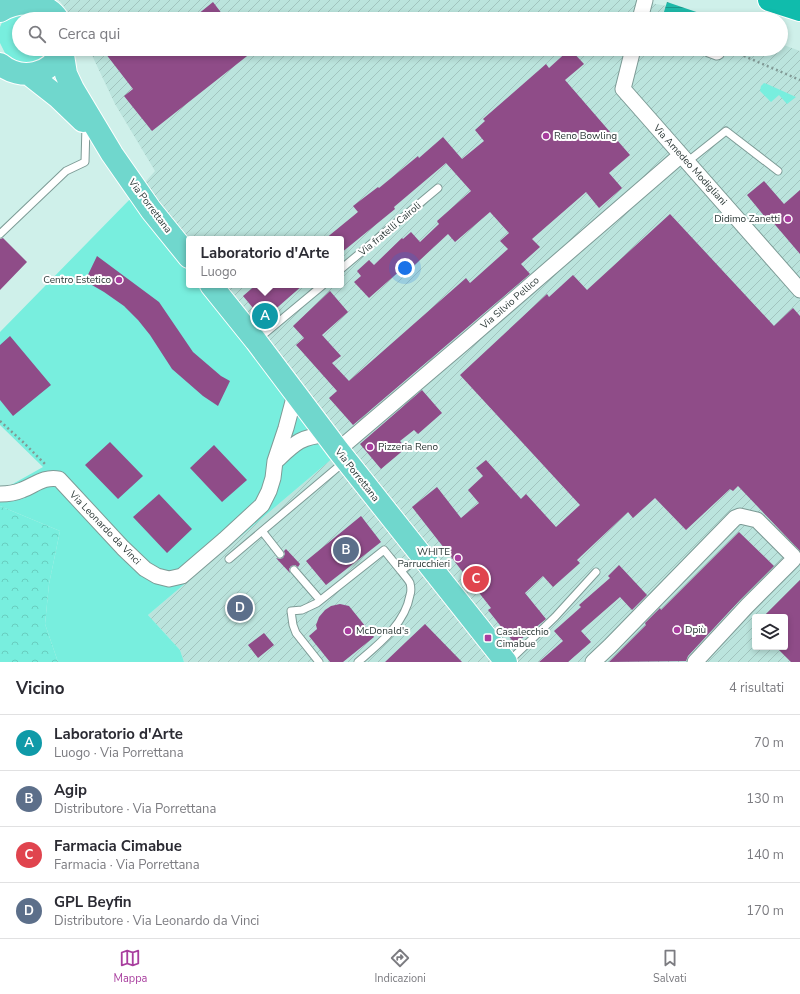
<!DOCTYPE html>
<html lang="it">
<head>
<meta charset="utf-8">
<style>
  body { margin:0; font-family:"Nunito Sans",sans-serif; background:#f7f7f7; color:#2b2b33 }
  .controls { position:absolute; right:12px; bottom:12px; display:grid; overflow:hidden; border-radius:4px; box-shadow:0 2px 6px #0003 }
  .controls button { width:36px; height:36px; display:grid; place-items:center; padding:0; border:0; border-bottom:1px solid #e1e1e2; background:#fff; color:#2b2b33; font:20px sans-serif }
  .you { position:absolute; left:405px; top:268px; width:14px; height:14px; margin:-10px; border:3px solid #fff; border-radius:50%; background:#1a73e8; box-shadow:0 0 0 6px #1a73e833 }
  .badge { display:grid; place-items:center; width:26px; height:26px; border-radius:50%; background:#a83d9e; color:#fff; font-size:13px; font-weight:700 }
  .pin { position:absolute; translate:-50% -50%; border:2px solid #fff; box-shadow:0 1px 4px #0006 }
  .popup { position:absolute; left:186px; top:236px; width:158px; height:52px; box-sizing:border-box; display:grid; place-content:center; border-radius:4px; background:#fff; filter:drop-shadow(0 1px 3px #0005); font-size:13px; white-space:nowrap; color:#7c7c81 }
  .popup b { font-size:15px; color:#2b2b33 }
  .popup::after { content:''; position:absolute; left:50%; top:100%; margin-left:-8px; border:8px solid transparent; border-top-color:#fff }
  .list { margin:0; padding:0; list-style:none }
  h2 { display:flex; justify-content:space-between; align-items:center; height:52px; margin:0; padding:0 16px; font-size:17px }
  h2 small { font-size:13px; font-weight:400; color:#7c7c81 }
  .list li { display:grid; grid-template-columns:26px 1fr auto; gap:12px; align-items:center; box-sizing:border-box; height:56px; padding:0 16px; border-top:1px solid #e1e1e2 }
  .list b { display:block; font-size:15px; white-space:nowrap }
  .list p { margin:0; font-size:13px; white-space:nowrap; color:#7c7c81 }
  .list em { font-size:13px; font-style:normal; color:#7c7c81 }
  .icon { flex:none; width:22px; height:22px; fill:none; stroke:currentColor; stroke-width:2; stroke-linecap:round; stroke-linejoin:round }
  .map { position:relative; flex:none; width:800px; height:662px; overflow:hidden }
  .search { position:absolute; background:#fff; box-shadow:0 2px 6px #0003; left:12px; right:12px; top:12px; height:44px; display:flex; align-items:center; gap:10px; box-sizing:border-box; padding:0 14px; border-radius:22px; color:#7c7c81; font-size:15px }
  .sheet { height:276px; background:#fff }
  nav { display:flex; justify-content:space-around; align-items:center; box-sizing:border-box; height:56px; border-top:1px solid #e1e1e2; background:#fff; font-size:11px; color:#7c7c81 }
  nav a { display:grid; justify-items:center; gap:2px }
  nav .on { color:#a83d9e }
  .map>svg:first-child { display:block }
</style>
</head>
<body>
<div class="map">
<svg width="800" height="662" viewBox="0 0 800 662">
  <defs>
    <pattern id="industrial-furrows" width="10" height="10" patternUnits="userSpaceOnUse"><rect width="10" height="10" fill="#bbe4dd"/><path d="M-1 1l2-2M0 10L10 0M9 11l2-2" fill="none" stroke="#a1c4be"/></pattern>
    <pattern id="forest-crowns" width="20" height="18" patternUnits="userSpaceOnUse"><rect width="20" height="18" fill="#78eede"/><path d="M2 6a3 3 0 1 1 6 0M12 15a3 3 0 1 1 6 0" fill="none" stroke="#68cdbf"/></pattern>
    <pattern id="water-rules" width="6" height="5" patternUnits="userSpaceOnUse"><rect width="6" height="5" fill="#1eb9a9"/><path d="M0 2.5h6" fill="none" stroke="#1b978b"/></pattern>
  </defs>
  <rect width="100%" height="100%" fill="#cff0ea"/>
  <path fill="url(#industrial-furrows)" fill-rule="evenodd" d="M59,0h574l57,10 24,9h-641z
    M781,44l19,7v611h-616l-4,-12 -32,-35 186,-158 -129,-172h136v-46h-152v26l-55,-70 21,-24 -40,-67 -26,-55h692zM755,617h30v30h-30z"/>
  <path fill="#78eede" d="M16,9l33,10h-30v30h31l-6,7 -8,5 -7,2 -12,-2 -12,-8 -5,-10v-16l3,-7z
    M764,83l3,1 29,13 -9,7 -8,-9 -8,7 -11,-11 1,-5z
    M134,195l55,70v20h16l129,172 -186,158 32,35 4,12h-126l-13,-38 4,-40 11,-53 -60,-25v-18l11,-3 32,-18 -43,-42v-93z"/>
  <path fill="url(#forest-crowns)" d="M0,506l60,25 -11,53 -4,40 13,38h-58z"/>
  <path fill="url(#water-rules)" d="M667,2l50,17h-39l-15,-4z"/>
  <path fill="#8f4c88" d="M213,2l13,17h-34z
    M102,49h154l-104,82 -28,-35 9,-7z
    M570,49l14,15 -19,16 65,75 -21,18 13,15 -23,20 -13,-16 -54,47 8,8 -19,17 9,10 -177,151 -24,-27 8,-7 -41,-46 8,-7 -11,-12 37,-35 18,21 -26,23 19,21 -9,7 17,18 117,-103 4,5 38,-34 -8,-8 9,-8 -19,-21 -35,30 -7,-8 -41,38 -4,-4 -34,30 -15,-16 7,-6 -4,-5 12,-11 5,5 28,-27 1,1 8,-7 9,10 19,-18 -2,-3 34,-30 -25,-28 -52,44 1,2 -54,44v-14h-16l33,-27 -5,-6 25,-19 1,1 39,-32 1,2 24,-21 19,22 22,-18 -9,-11 10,-9 -2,-2 63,-55 3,4z
    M764,181l20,23 16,-14v64l-29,-34 -2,2 -22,-27z
    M670,214l104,112 19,-18 7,8v235l-62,-65 -5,5 -3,-2 -44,41 -31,-32 -22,20 -5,-6 -51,48 3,3 -27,24 -10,-11 -18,17 21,26 -31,25 -27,-34 3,-2 -79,-101 25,-20 24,31 18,-15 -11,-13 15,-14 -7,-8 10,-8 35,39 5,-5 30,33 24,-22 -120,-130 87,-81 2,3 24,-22 14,15z
    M3,238l24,24 -27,28v-51z
    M97,256l62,46 34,50 28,24 9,5 -12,25 -15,-10 -31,-27 -22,-34 -12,-15 -14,-14 -20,-14 -19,-11z
    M256,285h47l-40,35 -20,-24z
    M10,336l41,49 -38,31 -13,-16v-55z
    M422,390l20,23 -24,21 -4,-4 -14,11 6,7 -25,21 -21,-25z
    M110,442l33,34 -25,23 -33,-34z
    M214,445l33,35 -25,22 -32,-34z
    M159,494l33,35 -25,24 -34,-36z
    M361,516l20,26 -55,43 -20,-24z
    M739,532l35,34 -34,34 -52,56 -2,5 -77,1 37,-37 -1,-2 15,-15 1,2z
    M286,549l14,15 -2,3 -3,-2 -4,1 -2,3 1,4 -14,-15 4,1 3,-1 2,-4 -1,-3z
    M619,565l28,30 -15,15 -12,-13 -39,34 10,11 -23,20h-29l24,-21 -9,-10 27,-24 -2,-2 31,-27 -2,-2z
    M800,580v82h-9l-15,-15h9v-30h-22z
    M340,604l9,2 25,31 -31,25h-13l-21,-26 8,-7 -1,-4 3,-8 6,-7 6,-4z
    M425,624l37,38h-77l22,-21z
    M264,633l10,12 -16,13 -10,-13z"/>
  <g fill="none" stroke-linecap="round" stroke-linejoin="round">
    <defs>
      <path id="lane" d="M687,162l39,-31 52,40
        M0,234l66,-63 19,-9 1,-37
        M341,269l97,-81
        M258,339l65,-54
        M262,531l18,23
        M229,559l115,-97
        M294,570l26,30
        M319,662l-23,-29 -3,-8 -2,-14 11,-1 15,-7 67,-53 17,21
        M358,662c21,-18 47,-38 52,-67 1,-3 1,-8 0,-12 -2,-4 -6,-8 -9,-12l18,-14
        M508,662l47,-45 41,-45"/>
      <path id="street" d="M640,19l5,-19
        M633,49l-10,40 177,201
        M709,49l8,3
        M338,450l128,-109 215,-186
        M276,461c18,-17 25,-25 50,-26
        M0,494c8,0 15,-1 22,-4 13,-5 22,-14 37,-11l64,69 22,21 12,7 12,3 13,-3 42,-36 38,-35 7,-14 4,-13 2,-17 11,-33 9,-34
        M593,662l17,-16 125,-128 5,-2 17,4 36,36v4l-46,46 -52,56"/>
      <path id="primary" d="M0,11c18,-11 45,-11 58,8
        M62,49l4,25 7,15 39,65 39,56 38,47
        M0,64c20,17 53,12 61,-15
        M30,75l28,22 25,24
        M211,285l45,56 82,109 168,212"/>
      <path id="highway" d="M769,0l31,10"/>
    </defs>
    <use href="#lane" stroke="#7d9b96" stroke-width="9"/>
    <use href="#street" stroke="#7d9b96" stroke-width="17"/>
    <use href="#primary" stroke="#fff" stroke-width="24"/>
    <use href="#highway" stroke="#fff" stroke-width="24"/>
    <path stroke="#829a96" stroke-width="2.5" stroke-dasharray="2 3" stroke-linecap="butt" d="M730,50l70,30
      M0,421l23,21 23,23"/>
    <use href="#lane" stroke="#fff" stroke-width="7"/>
    <use href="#street" stroke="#fff" stroke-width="15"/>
    <use href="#primary" stroke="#70d7cd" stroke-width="22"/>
    <use href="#highway" stroke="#10bcac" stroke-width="22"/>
  </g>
  <g fill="#a83d9e" stroke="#fff" stroke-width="1.5">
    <circle cx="546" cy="136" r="4"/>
    <circle cx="788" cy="219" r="4"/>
    <circle cx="119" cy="280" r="4"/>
    <circle cx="370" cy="447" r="4"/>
    <circle cx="458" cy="558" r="4"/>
    <circle cx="677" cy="630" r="4"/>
    <circle cx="348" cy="631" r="4"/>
    <rect x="484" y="634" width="8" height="8" rx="2"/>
  </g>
  <g text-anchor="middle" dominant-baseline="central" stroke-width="4" stroke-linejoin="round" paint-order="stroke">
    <g font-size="10" fill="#2d3a38" stroke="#fff" text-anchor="start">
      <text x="554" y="136">Reno Bowling</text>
      <text x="780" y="219" text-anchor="end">Didimo Zanetti</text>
      <text x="111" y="280" text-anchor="end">Centro Estetico</text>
      <text x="378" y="447">Pizzeria Reno</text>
      <text x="450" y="552" text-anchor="end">WHITE<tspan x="450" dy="12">Parrucchieri</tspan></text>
      <text x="685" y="630">Dpiù</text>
      <text x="356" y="631">McDonald's</text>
      <text x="496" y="632">Casalecchio<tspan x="496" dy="12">Cimabue</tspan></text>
    </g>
    <g font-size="10" fill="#2d3a38" stroke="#fff">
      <text transform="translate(690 165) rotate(48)">Via Amedeo Modigliani</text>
      <text transform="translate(150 206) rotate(53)">Via Porrettana</text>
      <text transform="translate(390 229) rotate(-40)">Via fratelli Cairoli</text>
      <text transform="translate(510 303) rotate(-41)">Via Silvio Pellico</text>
      <text transform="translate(357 475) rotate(52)">Via Porrettana</text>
      <text transform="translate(105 528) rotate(46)">Via Leonardo da Vinci</text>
    </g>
  </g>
</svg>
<div class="controls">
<button><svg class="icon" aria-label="layers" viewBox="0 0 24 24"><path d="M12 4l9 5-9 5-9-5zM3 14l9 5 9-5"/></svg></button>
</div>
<div class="you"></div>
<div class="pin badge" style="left:265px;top:316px;background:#0f9aa8">A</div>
<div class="popup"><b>Laboratorio d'Arte</b>Luogo</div>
<div class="pin badge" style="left:346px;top:550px;background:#5c6f8a">B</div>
<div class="pin badge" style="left:476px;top:579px;background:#e0444e">C</div>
<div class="pin badge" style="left:240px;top:608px;background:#5c6f8a">D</div>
<div class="search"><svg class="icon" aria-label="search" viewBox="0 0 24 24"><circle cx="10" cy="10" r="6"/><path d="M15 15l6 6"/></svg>Cerca qui</div>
</div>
<section class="sheet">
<h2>Vicino<small>4 risultati</small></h2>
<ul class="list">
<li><span class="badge" style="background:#0f9aa8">A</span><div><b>Laboratorio d'Arte</b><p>Luogo · Via Porrettana</p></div><em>70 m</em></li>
<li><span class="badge" style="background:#5c6f8a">B</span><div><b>Agip</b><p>Distributore · Via Porrettana</p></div><em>130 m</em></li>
<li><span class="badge" style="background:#e0444e">C</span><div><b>Farmacia Cimabue</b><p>Farmacia · Via Porrettana</p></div><em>140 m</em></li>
<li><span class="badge" style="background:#5c6f8a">D</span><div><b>GPL Beyfin</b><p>Distributore · Via Leonardo da Vinci</p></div><em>170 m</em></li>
</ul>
</section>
<nav>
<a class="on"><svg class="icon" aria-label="map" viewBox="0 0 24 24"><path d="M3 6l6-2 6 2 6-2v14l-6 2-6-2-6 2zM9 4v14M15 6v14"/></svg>Mappa</a>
<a><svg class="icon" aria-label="directions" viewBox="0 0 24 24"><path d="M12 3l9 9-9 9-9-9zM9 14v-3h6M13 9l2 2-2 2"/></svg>Indicazioni</a>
<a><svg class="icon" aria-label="saved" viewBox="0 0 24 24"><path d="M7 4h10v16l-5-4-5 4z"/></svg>Salvati</a>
</nav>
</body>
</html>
